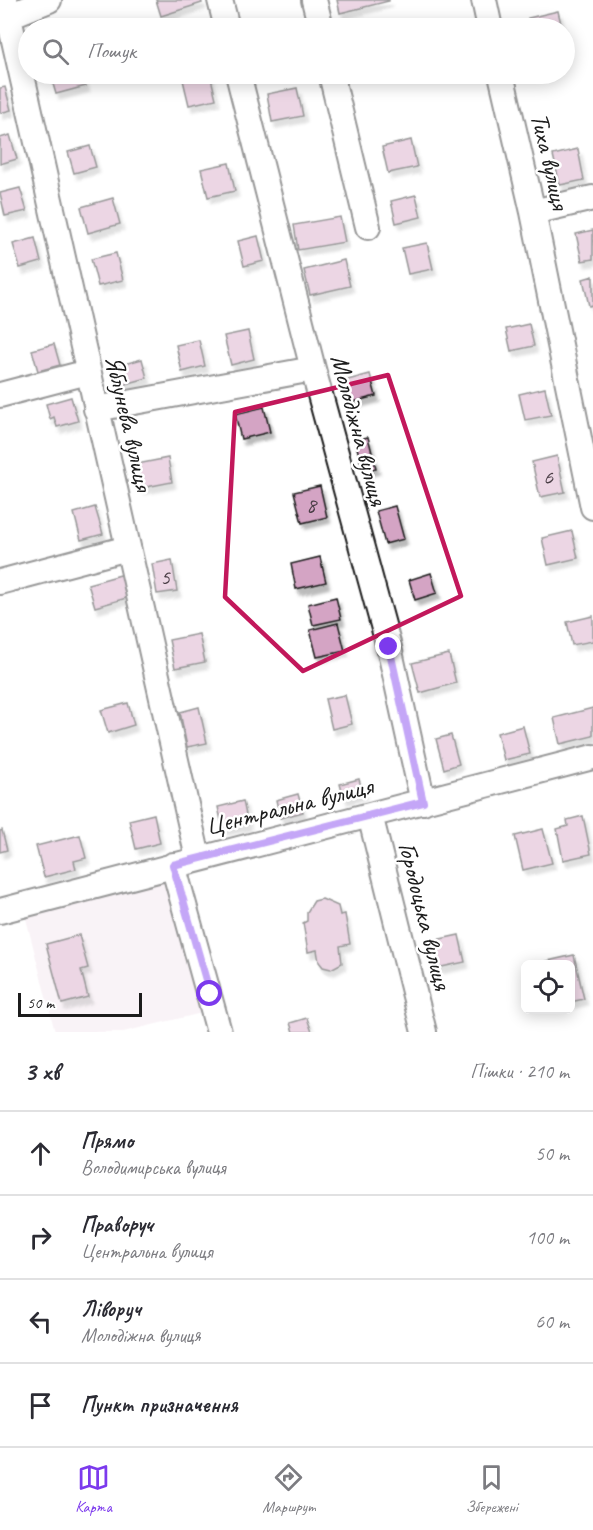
<!DOCTYPE html>
<html lang="uk">
<head>
<meta charset="utf-8">
<style>
  body { margin:0; font-family:Caveat,sans-serif; background:#f2f2f3; color:#2b2b33 }
  .controls { position:absolute; right:18px; bottom:18px; display:grid; overflow:hidden; border-radius:9px; box-shadow:0 3px 15px #0003 }
  .controls button { width:54px; height:54px; display:grid; place-items:center; padding:0; border:0; border-bottom:2px solid #e1e1e2; background:#fff; color:#2b2b33; font:30px sans-serif }
  .scale { position:absolute; left:18px; bottom:15px; width:124px; box-sizing:border-box; padding-left:6px; border:3px solid #1c1c1c; border-top:0; font-size:16px; line-height:21px; white-space:nowrap; color:#1c1c1c; -webkit-text-stroke:4px #fff; paint-order:stroke }
  .stop { position:absolute; width:18px; height:18px; margin:-14px; border:4px solid #7c3aed; border-radius:50%; background:#fff }
  .stop.end { background:#7c3aed; border-color:#fff; box-shadow:0 2px 6px #0008 }
  .list { margin:0; padding:0; list-style:none }
  h2 { display:flex; justify-content:space-between; align-items:center; height:78px; margin:0; padding:0 24px; font-size:26px }
  h2 small { font-size:20px; font-weight:400; color:#7c7c81 }
  .list li { display:grid; grid-template-columns:39px 1fr auto; gap:18px; align-items:center; box-sizing:border-box; height:84px; padding:0 24px; border-top:2px solid #e1e1e2 }
  .list b { display:block; font-size:22px; white-space:nowrap }
  .list p { margin:0; font-size:20px; white-space:nowrap; color:#7c7c81 }
  .list em { font-size:20px; font-style:normal; color:#7c7c81 }
  .icon { flex:none; width:33px; height:33px; fill:none; stroke:currentColor; stroke-width:2; stroke-linecap:round; stroke-linejoin:round }
  .map { position:relative; flex:none; width:593px; height:1032px; overflow:hidden }
  .search { position:absolute; background:#fff; box-shadow:0 3px 15px #0003; left:18px; right:18px; top:18px; height:66px; display:flex; align-items:center; gap:15px; box-sizing:border-box; padding:0 21px; border-radius:33px; color:#7c7c81; font-size:22px }
  .sheet { height:414px; background:#fff }
  nav { display:flex; justify-content:space-around; align-items:center; box-sizing:border-box; height:84px; border-top:2px solid #e1e1e2; background:#fff; font-size:16px; color:#7c7c81 }
  nav a { display:grid; justify-items:center; gap:3px }
  nav .on { color:#7c3aed }
  .map>svg:first-child { display:block }
</style>
</head>
<body>
<div class="map">
<svg width="593" height="1032" viewBox="0 0 593 1032">
  <defs>
    <filter id="shadow"><feDropShadow dx="3.5" dy="6" stdDeviation="1.5" flood-color="#0004"/></filter>
  </defs>
  <rect width="100%" height="100%" fill="#fff"/>
  <filter id="ink" filterUnits="userSpaceOnUse"><feTurbulence type="fractalNoise" baseFrequency=".0167" numOctaves="2"/><feDisplacementMap in="SourceGraphic" scale="12" xChannelSelector="R" yChannelSelector="G"/><feConvolveMatrix kernelMatrix="1 2 1 2 8 2 1 2 1" color-interpolation-filters="sRGB"/></filter>
  <g filter="url(#ink)">
    <path fill="#f2e4ed" d="M166,880l40,132 -83,20h-68l-30,-117z"/>
    <path fill="#d4a4c4" stroke="#1c1c1c" stroke-width="1.5" filter="url(#shadow)" d="M156,0h45l1,3 -41,13z
      M337,0h52v1l-49,12z
      M558,11l4,17h-31l-3,-10z
      M50,74h33l3,12 -30,8z
      M210,74l6,25 -27,6 -6,-25z
      M5,87l6,23 -11,3v-25z
      M297,88l6,28 -31,6 -5,-28z
      M10,135l7,24 -17,5v-26z
      M411,140l6,27 -29,6 -6,-26z
      M90,146l6,21 -22,6 -6,-21z
      M578,149l6,31 -24,5 -7,-30z
      M229,163l6,28 -27,6 -7,-28z
      M20,188l7,23 -22,5 -5,-23z
      M416,195l5,22 -25,6 -5,-22z
      M113,198l7,26 -32,9 -7,-26z
      M340,217l5,25 -47,8 -4,-25z
      M593,230v29l-11,2 -6,-27z
      M258,236l6,25 -20,5 -6,-25z
      M35,238l6,24 -21,6 -7,-24z
      M427,243l6,26 -25,5 -6,-26z
      M116,253l7,27 -25,6 -7,-27z
      M344,260l6,26 -40,9 -6,-25z
      M593,276v29l-4,1 -6,-27z
      M529,324l5,22 -23,5 -5,-22z
      M248,331l6,28 -23,6 -7,-29z
      M199,340l6,26 -23,6 -6,-27z
      M54,344l6,21 -22,6 -6,-21z
      M142,359l5,19 -25,7 -5,-19z
      M370,374l6,22 -27,7 -5,-22z
      M545,388l6,27 -26,5 -6,-26z
      M71,397l7,24 -21,6 -3,-10 -4,2 -4,-15z
      M264,407l6,25 -29,7 -6,-25z
      M368,437l8,31 -13,3 -8,-31z
      M557,456l8,36 -25,5 -8,-35z
      M168,458l4,24 -31,6 -4,-24z
      M320,486l7,31 -25,6 -8,-31z
      M395,506l9,33 -19,5 -9,-33z
      M95,507l8,27 -22,6 -7,-27z
      M572,531l6,27 -30,7 -6,-27z
      M320,557l6,25 -30,7 -5,-25z
      M172,560l5,31 -20,3 -5,-30z
      M431,573l6,20 -22,7 -6,-20z
      M124,574l6,23 -35,10 -7,-23z
      M336,597l5,22 -28,6 -5,-21z
      M593,616v25l-21,4 -5,-23z
      M338,623l7,28 -28,6 -7,-27z
      M199,634l6,28 -30,6 -6,-28z
      M449,654l7,29 -36,10 -8,-30z
      M345,695l7,29 -20,5 -7,-30z
      M128,703l6,22 -26,8 -7,-23z
      M199,707l8,36 -20,4 -7,-35z
      M593,708v28l-33,8 -6,-26z
      M523,726l7,28 -26,6 -7,-27z
      M451,735l8,29 -15,5 -8,-30z
      M359,779l4,14 -19,5 -4,-14z
      M298,794l5,18 -23,6 -4,-18z
      M243,801l5,23 -25,5 -5,-22z
      M154,814l6,29 -24,6 -7,-29z
      M583,816l8,38 -28,6 -6,-31 11,-3 -1,-6z
      M543,829l9,34 -29,7 -8,-34z
      M2,830l5,20 -7,2v-21z
      M80,835l6,23 -12,3 2,8 -32,8 -8,-31z
      M322,899l16,7 2,9 5,-1 5,30 -10,2 2,17 -11,6 -8,-2 -4,-5 -2,-12 -9,2 -5,-29 4,-2v-9l7,-11z
      M79,935l9,33 -7,2 7,27 -26,7 -16,-60z
      M459,935l6,27 -33,7 -6,-27z
      M574,955l10,44 -14,3v-38h-30l-1,-1z
      M307,1018l5,14h-19l-3,-9z"/>
    <g fill="none" stroke-linecap="round" stroke-linejoin="round">
      <defs>
        <path id="minor" d="M5,0l193,858
          M220,0l7,28
          M314,0l7,28
          M484,0l6,28
          M9,16l40,-16
          M238,74l75,295 76,278 34,155
          M331,74l37,153
          M501,74l32,138 60,295
          M533,212l60,-14
          M0,395l88,-23
          M96,409l217,-40
          M0,582l128,-34
          M370,815l54,217
          M173,865l46,167
          M0,911l593,-154"/>
      </defs>
      <use href="#minor" stroke="#1c1c1c" stroke-width="28"/>
      <use href="#minor" stroke="#fff" stroke-width="24"/>
    </g>
  </g>
  <g fill="none" stroke-linecap="round" stroke-linejoin="round" filter="url(#ink)">
    <path stroke="#7c3aed" stroke-width="8" d="M210,994l-37,-129 250,-63 -34,-155"/>
  </g>
  <path d="M0 0H593V1032H0ZM388,375l73,221 -158,75 -78,-74 10,-185z" fill="#fff" fill-opacity=".55" fill-rule="evenodd"/>
  <path fill="none" stroke="#c2185b" stroke-width="4.5" stroke-linejoin="round" d="M388,375l73,221 -158,75 -78,-74 10,-185z"/>
  <g text-anchor="middle" dominant-baseline="central" stroke-width="5" stroke-linejoin="round" paint-order="stroke">
    <g font-size="22" fill="#4a3e46">
      <text x="548" y="477">6</text>
      <text x="311" y="505">8</text>
      <text x="165" y="577">5</text>
    </g>
    <g font-size="26" fill="#1c1c1c" stroke="#fff">
      <text transform="translate(550 161) rotate(77)">Тиха вулиця</text>
      <text transform="translate(129 423) rotate(77)">Яблунева вулиця</text>
      <text transform="translate(359 430) rotate(75)">Молодіжна вулиця</text>
      <text transform="translate(289 806) rotate(-14)">Центральна вулиця</text>
      <text transform="translate(425 916) rotate(76)">Городоцька вулиця</text>
    </g>
  </g>
</svg>
<div class="controls">
<button><svg class="icon" aria-label="locate" viewBox="0 0 24 24"><circle cx="12" cy="12" r="6"/><path d="M12 2v4M12 18v4M2 12h4M18 12h4"/></svg></button>
</div>
<div class="scale">50 m</div>
<div class="stop" style="left:210px;top:994px"></div>
<div class="stop end" style="left:389px;top:647px"></div>
<div class="search"><svg class="icon" aria-label="search" viewBox="0 0 24 24"><circle cx="10" cy="10" r="6"/><path d="M15 15l6 6"/></svg>Пошук</div>
</div>
<section class="sheet">
<h2>3 хв<small>Пішки · 210 m</small></h2>
<ul class="list">
<li><svg class="icon" aria-label="ahead" viewBox="0 0 24 24"><path d="M12 20V5M6 11l6-6 6 6"/></svg><div><b>Прямо</b><p>Володимирська вулиця</p></div><em>50 m</em></li>
<li><svg class="icon" aria-label="right" viewBox="0 0 24 24"><path d="M7 20v-9h11M14 6l5 5-5 5"/></svg><div><b>Праворуч</b><p>Центральна вулиця</p></div><em>100 m</em></li>
<li><svg class="icon" aria-label="left" viewBox="0 0 24 24"><path d="M17 20v-9H6M10 6l-5 5 5 5"/></svg><div><b>Ліворуч</b><p>Молодіжна вулиця</p></div><em>60 m</em></li>
<li><svg class="icon" aria-label="arrive" viewBox="0 0 24 24"><path d="M6 21V4h12l-3 4 3 4H6"/></svg><div><b>Пункт призначення</b></div></li>
</ul>
</section>
<nav>
<a class="on"><svg class="icon" aria-label="map" viewBox="0 0 24 24"><path d="M3 6l6-2 6 2 6-2v14l-6 2-6-2-6 2zM9 4v14M15 6v14"/></svg>Карта</a>
<a><svg class="icon" aria-label="directions" viewBox="0 0 24 24"><path d="M12 3l9 9-9 9-9-9zM9 14v-3h6M13 9l2 2-2 2"/></svg>Маршрут</a>
<a><svg class="icon" aria-label="saved" viewBox="0 0 24 24"><path d="M7 4h10v16l-5-4-5 4z"/></svg>Збережені</a>
</nav>
</body>
</html>
